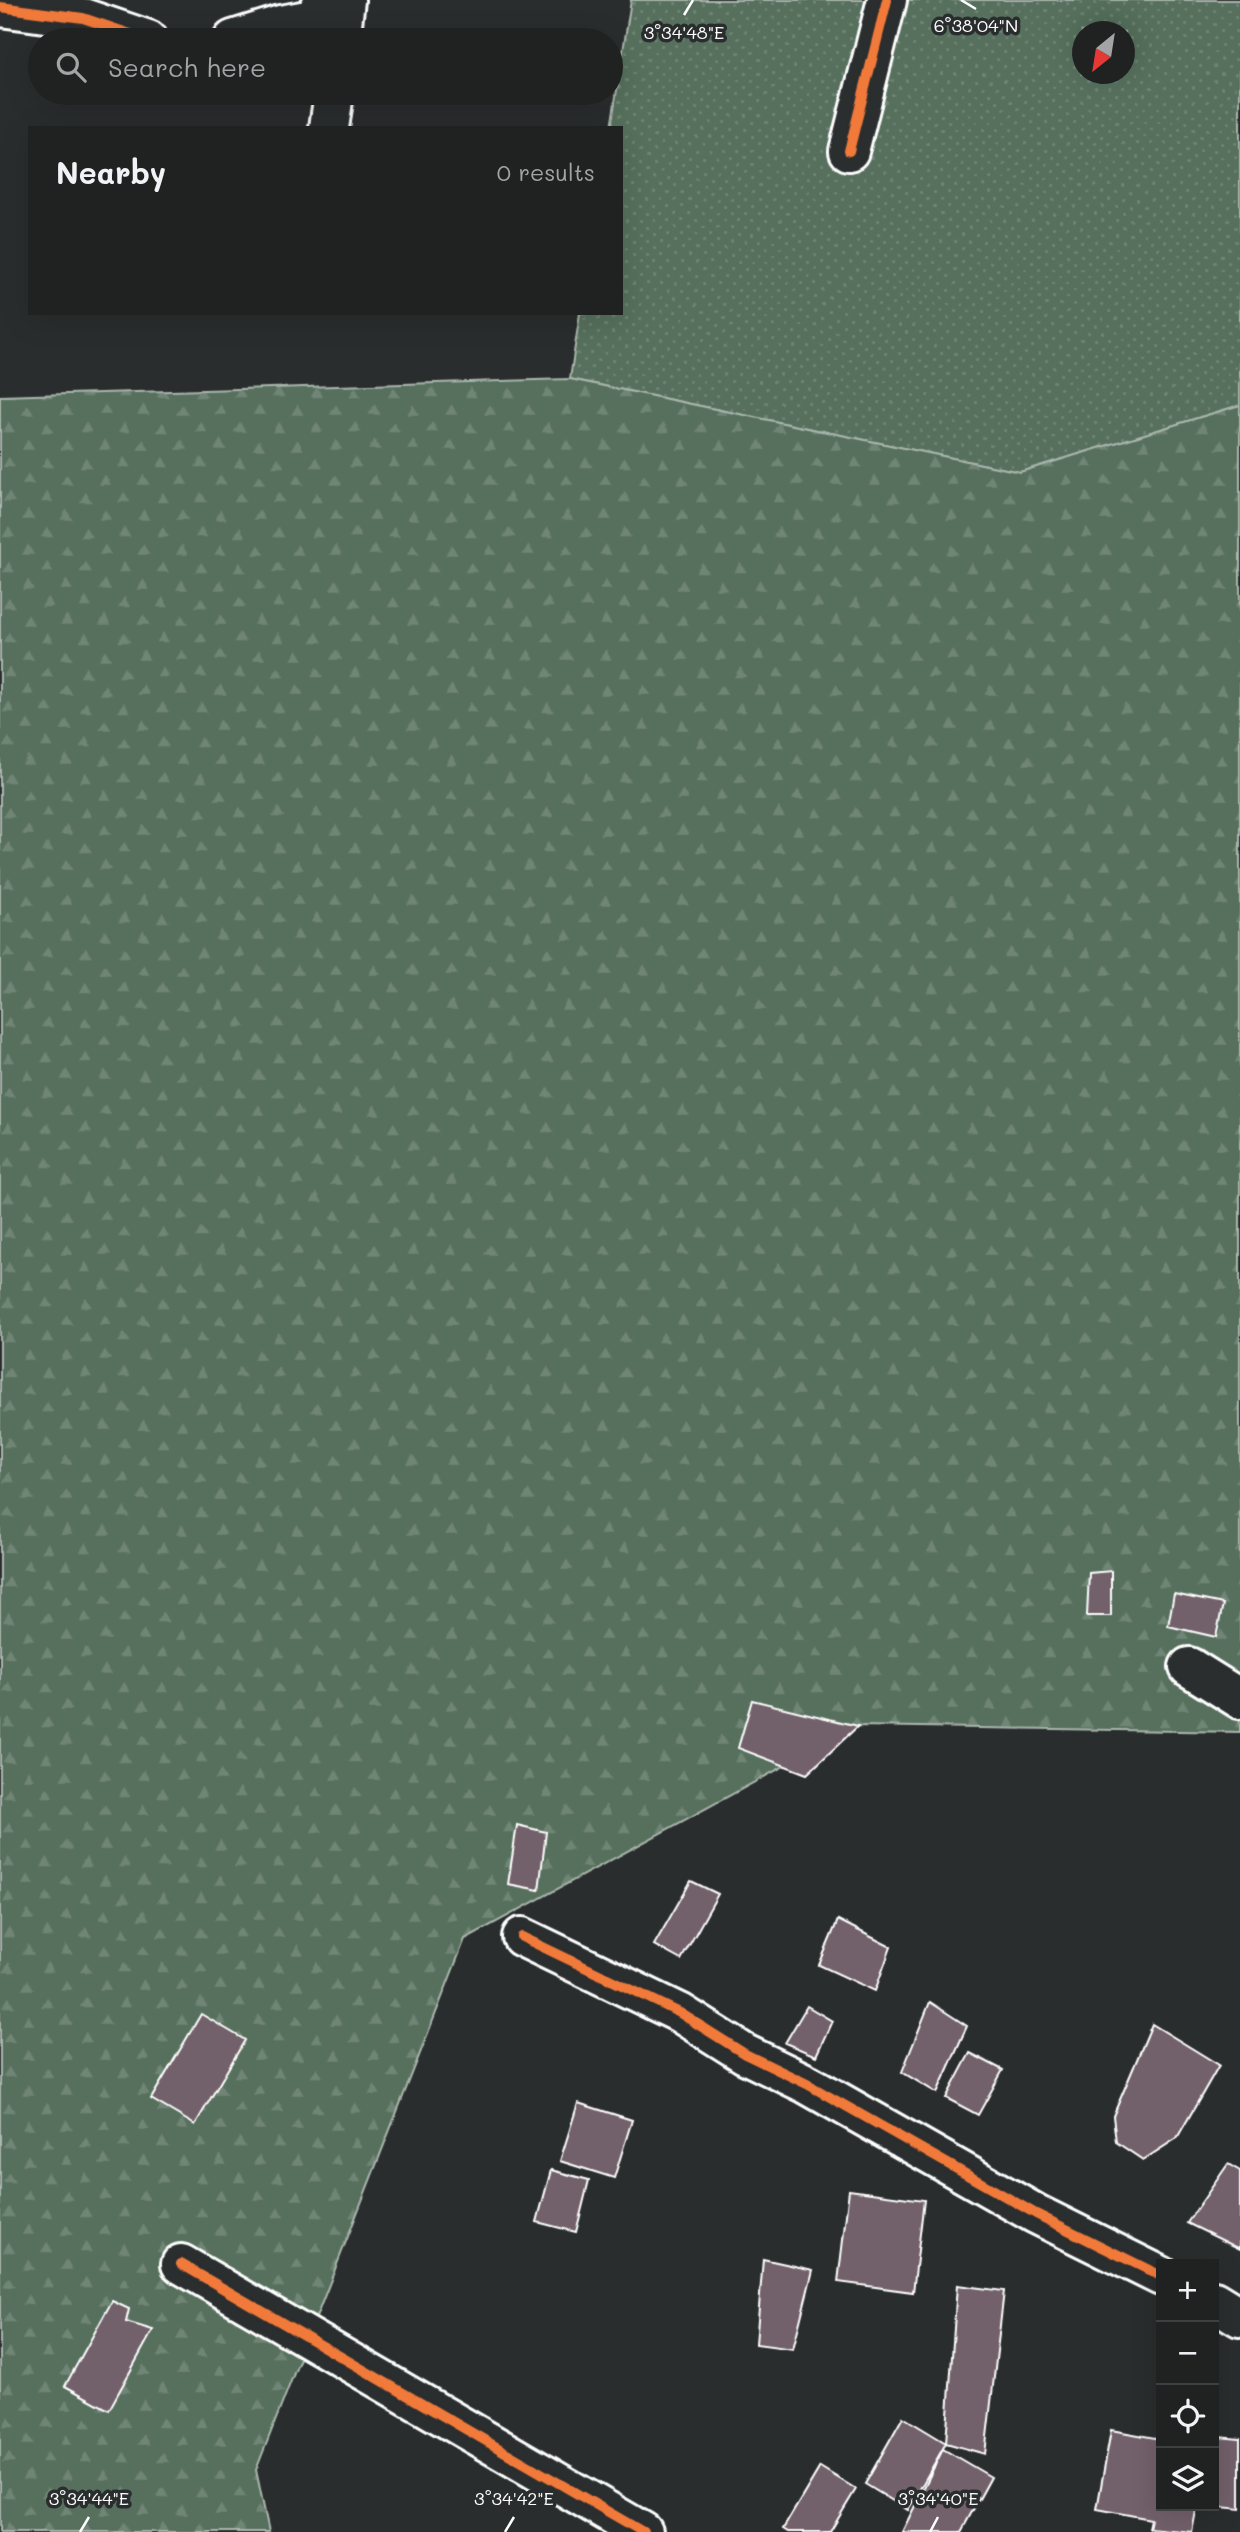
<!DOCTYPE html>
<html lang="en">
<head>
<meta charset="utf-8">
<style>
  body { margin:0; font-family:Mali,sans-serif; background:#282a2a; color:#f1f3f6 }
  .controls { position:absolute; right:21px; bottom:21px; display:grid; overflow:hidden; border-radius:0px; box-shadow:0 7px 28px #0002 }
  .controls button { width:63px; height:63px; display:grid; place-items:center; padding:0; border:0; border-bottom:2px solid #3d3f40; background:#202222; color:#f1f3f6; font:35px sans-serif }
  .compass { position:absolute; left:1072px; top:21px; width:63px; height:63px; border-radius:50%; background:#202222; box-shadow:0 7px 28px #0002; rotate:210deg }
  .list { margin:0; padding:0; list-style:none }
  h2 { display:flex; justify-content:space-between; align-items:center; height:91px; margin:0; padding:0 28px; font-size:30px }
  h2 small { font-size:23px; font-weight:400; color:#a2a4a5 }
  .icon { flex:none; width:38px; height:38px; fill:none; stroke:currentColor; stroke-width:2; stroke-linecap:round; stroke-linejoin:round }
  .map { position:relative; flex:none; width:1240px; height:2532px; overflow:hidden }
  .search { position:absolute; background:#202222; box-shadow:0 7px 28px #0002; left:28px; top:28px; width:595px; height:77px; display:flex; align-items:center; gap:18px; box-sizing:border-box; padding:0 24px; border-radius:38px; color:#a2a4a5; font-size:26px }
  .panel { position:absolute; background:#202222; box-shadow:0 7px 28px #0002; left:28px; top:126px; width:595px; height:189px; border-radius:0px }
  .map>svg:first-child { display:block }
</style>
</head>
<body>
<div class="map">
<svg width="1240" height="2532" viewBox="0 0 1240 2532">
  <defs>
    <pattern id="grass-dots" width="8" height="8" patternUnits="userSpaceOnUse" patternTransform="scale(1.75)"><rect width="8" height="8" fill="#576f5d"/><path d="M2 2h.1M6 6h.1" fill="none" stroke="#708575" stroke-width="1.8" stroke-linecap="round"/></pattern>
    <pattern id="forest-firs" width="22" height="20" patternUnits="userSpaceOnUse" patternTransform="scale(1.75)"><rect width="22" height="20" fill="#576f5d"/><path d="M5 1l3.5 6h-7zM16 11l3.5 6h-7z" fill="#708575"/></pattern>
  </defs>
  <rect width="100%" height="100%" fill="#2a2d2e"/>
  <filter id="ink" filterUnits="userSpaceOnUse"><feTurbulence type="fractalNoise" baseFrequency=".0143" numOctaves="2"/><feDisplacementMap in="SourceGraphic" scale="14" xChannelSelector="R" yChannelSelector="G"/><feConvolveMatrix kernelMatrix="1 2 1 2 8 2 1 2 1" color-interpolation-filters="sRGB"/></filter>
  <g filter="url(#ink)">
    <path fill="url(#grass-dots)" stroke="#abb7ae" stroke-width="2" fill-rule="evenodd" d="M631,0h609v405l-220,67 -450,-93 10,-66h41v-185h-10zM1082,32h42v42h-42z"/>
    <path fill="url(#forest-firs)" stroke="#abb7ae" stroke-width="2" d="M570,379l450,93 220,-67v1327l-382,-6 -393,213 -209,531 13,62h-269v-2136z"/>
    <path fill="#72616b" stroke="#fff" stroke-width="2" d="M1111,1571v45h-24l2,-43z
      M1174,1594l49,10 -7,33 -48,-11z
      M752,1700l106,26 -51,48 -69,-26z
      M517,1825l29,7 -7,58 -31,-6z
      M691,1881l27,13 -37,66 -27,-15z
      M838,1920l53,27 -16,44 -56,-26z
      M930,2002l37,24 -30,67 -35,-21z
      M807,2006l25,15 -16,35 -31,-13z
      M201,2014l44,26 -50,85 -44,-26z
      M1152,2024l67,41 -42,73 -34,22 -27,-18 -3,-26z
      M970,2053l33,17 -25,45 -32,-17z
      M578,2103l54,17 -18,58 -54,-17z
      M1228,2164l12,7v78l-53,-26z
      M551,2170l38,10 -13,52 -39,-10z
      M849,2190l75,10 -11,92 -75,-10z
      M763,2259l50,11 -20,79 -37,-5z
      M957,2285l47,6 -19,163 -39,-11z
      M112,2301l17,8 -3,13 27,8 -44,80 -44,-24z
      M903,2417l43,26 -38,67 -43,-26z
      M1111,2430l50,9v67h36l-5,26 -43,-4 2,-9 -54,-10z
      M1218,2437l22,2v70l-29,-3h3z
      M943,2449l48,28 -30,55h-59z
      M820,2467l36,22 -26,43h-42l-5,-3z"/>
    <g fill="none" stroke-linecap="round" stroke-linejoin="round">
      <defs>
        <path id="minor" d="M0,7l83,11 65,22
          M233,40l48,-15 32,-6 12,-19
          M340,40l5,-40
          M329,128l5,-35
          M849,151l38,-151
          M1189,1667l51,32
          M522,1937l158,76 65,41 62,30 229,130 125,62
          M181,2264l462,268
          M1214,2301l26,16"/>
      </defs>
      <use href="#minor" stroke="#fff" stroke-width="44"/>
      <use href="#minor" stroke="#2a2d2e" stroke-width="38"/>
      <defs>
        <path id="cycleway" d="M0,7l83,11 65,22
          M849,151l38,-151
          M522,1937l158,76 65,41 62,30 229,130 125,62
          M181,2264l462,268"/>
      </defs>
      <use href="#cycleway" stroke="#2a2d2e" stroke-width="15"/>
      <use href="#cycleway" stroke="#f17a3a" stroke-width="10"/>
    </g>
  </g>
  <path fill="none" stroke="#fff" stroke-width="2.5" d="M961,0l15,9M684,15l9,-15M80,2532l9,-15M505,2532l9,-15M930,2532l8,-15"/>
  <g font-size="18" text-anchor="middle" fill="#fff" stroke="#2a2d2e" stroke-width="7" stroke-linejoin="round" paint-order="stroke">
    <text x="976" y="32">6°38'04"N</text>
    <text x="684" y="39">3°34'48"E</text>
    <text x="89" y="2505">3°34'44"E</text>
    <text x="514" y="2505">3°34'42"E</text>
    <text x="938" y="2505">3°34'40"E</text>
  </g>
</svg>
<div class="controls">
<button>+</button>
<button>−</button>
<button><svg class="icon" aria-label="locate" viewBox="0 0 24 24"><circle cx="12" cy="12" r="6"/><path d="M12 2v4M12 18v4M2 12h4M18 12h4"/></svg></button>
<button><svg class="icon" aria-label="layers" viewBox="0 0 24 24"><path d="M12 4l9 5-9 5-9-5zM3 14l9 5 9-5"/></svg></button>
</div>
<svg class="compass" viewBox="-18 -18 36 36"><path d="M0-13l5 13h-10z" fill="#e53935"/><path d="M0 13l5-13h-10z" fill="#a2a4a5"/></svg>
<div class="search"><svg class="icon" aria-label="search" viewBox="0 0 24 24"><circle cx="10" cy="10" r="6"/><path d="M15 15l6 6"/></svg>Search here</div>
<section class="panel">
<h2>Nearby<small>0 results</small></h2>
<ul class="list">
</ul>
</section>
</div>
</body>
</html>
